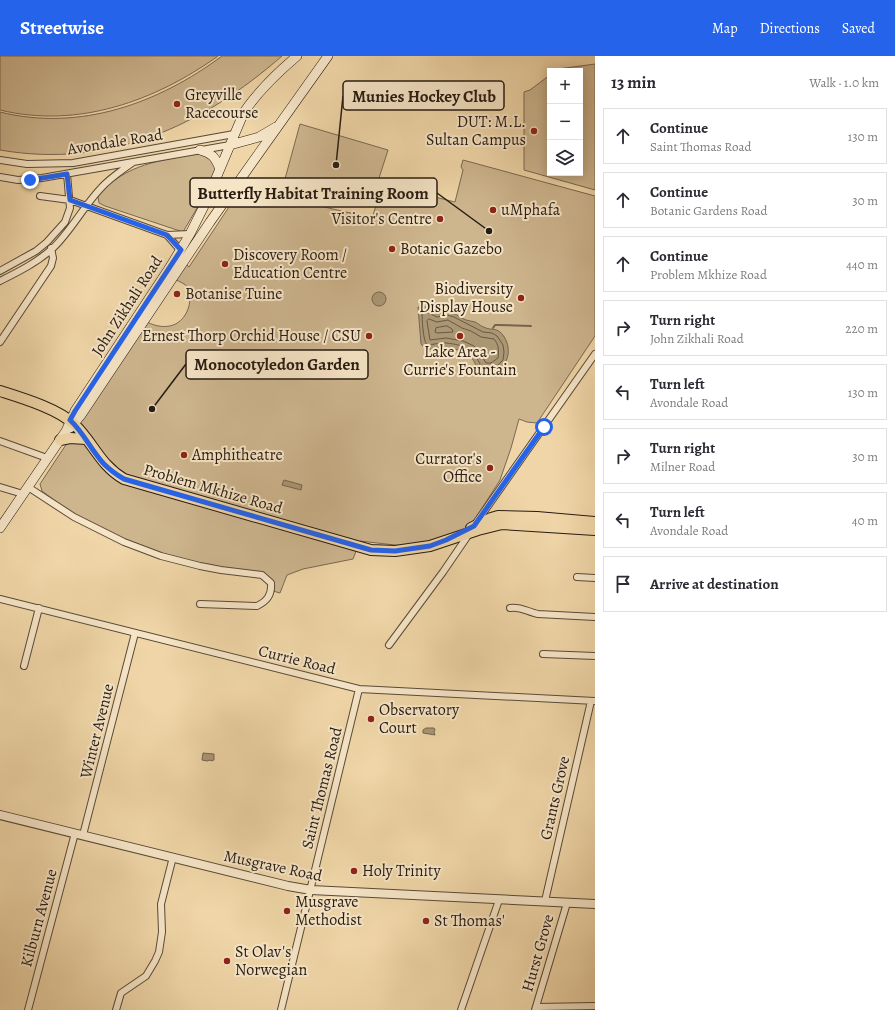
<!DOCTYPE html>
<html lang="en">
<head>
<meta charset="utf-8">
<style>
  body { margin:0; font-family:Alegreya,serif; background:#f2f2f3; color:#2b2b33 }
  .controls { position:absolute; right:12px; top:12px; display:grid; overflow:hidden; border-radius:0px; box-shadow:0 2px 10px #0003 }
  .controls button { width:36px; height:36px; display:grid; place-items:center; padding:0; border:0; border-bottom:1px solid #e1e1e2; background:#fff; color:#2b2b33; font:20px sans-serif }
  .stop { position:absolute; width:12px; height:12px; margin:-9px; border:3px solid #2563eb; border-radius:50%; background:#fff }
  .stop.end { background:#2563eb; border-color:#fff; box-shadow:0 1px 4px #0008 }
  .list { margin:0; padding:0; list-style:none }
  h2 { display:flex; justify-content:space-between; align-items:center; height:52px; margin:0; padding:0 16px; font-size:17px }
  h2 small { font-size:13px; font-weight:400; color:#7c7c81 }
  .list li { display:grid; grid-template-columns:26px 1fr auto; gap:12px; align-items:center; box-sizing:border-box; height:56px; margin:0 8px 8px; padding:0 8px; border:1px solid #e1e1e2; border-radius:0px }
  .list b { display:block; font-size:15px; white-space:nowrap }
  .list p { margin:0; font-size:13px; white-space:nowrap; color:#7c7c81 }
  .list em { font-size:13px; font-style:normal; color:#7c7c81 }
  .icon { flex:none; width:22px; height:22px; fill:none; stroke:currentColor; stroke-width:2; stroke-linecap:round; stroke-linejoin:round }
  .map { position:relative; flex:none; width:595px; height:954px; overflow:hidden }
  header { display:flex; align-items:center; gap:24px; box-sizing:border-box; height:56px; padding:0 20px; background:#2563eb; color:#fff }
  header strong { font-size:19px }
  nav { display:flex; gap:22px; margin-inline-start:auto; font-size:14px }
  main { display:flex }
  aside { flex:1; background:#fff }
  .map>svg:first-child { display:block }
</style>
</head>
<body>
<header>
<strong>Streetwise</strong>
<nav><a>Map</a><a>Directions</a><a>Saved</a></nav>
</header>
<main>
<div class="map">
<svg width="595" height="954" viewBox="0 0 595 954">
  <rect width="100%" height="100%" fill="#efd5a7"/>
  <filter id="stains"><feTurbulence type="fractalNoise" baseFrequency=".005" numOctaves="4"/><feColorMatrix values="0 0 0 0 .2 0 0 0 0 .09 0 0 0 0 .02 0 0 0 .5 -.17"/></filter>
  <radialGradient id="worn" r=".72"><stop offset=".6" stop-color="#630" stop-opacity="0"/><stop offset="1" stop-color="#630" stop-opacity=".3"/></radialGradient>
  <path fill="#cdb58e" stroke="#7a6850" d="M0,0h218c-63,45 -140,73 -218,54z
    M222,0h60c-80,70 -173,113 -282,94v-38c80,20 159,-9 222,-56z
    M595,8v126l-71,-20v-78l6,-2 20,-15v98h30v-102h-24l2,-2z
    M300,68l88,26 -18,56 -85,-27z
    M200,97l13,5 3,12 -12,26 -21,36 -78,-26 -6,-3 -1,-7c28,-33 62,-35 102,-43z
    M463,104l132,36v140l-58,87 -10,-1 -8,-3 -8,29 -11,32 -32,50 -56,17 -52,-6 -7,18 -50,10 -16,6 -7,18 -7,-2 -4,-13 -47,-9 -69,-17 -72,-32 -39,-29 -2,-7 107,-162c18,9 36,5 42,-16 1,-5 2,-11 0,-16 -2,-6 -9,-8 -15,-11l12,-15 3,3 54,-81 77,20 52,12 11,-34 72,18 8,-32 -2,-3z"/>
  <path fill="#ab9674" stroke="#76654d" d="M372 243a7 7 0 1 1 14 0a7 7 0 1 1-14 0Z
    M418,251h9l11,6c16,-3 15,1 28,7 3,1 6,1 9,2 4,2 7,5 11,6 5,2 9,0 14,4 17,15 7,49 -22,38 -7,-16 -9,-19 -26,-21 -9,-2 -16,-1 -26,1l-5,-6z
    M284,424l18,5 -1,5 -19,-5z
    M426,672h8l1,2 -1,2 1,3 -12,-2v-3z
    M203,697l11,1v6l-3,1 -1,-1 -3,1 -5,-1z"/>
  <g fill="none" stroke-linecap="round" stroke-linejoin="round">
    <path stroke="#695843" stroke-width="1" d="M424,255l13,6 10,-2 7,2 29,15 9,1 5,3 6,9 1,7 -1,8 -5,5 -7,4 -10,-3c-8,-17 -16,-21 -35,-23 -6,-1 -13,2 -19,2 -4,-4 -5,-26 -5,-33z
      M429,263l8,3 11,-2 14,8 9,3 10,6 13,2c5,6 5,12 4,19l-7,5h-5l-6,-10 -6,-7 -11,-5 -17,-3 -16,2 -3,-19z
      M447,270l5,3 1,3 -16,1 -2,-1 1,-4z"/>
    <path stroke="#76654d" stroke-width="2" d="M493,272l2,-3h3l33,1"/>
    <defs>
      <path id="minor" d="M0,104l27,4 46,-1 161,-29
        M0,121l18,3 24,-2 188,-33
        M40,140l30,4 97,35 23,-1
        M167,179l14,16
        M0,215l36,-20 11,-9 18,-20 5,-14 -3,-34
        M0,225c18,-9 38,-19 53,-33 18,-17 30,-41 48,-60 9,-10 20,-17 31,-25
        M0,286l51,-76 2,-8 -2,-10
        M0,385l47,17
        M0,431l23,7
        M28,431l46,30 50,25 37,14 39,10 21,4 41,5 9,8c1,12 -4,18 -14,23l-57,-2
        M476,467l119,-169
        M577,521l18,1
        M0,543l359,90 236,12
        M510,552c10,-2 18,4 28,6l57,3
        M389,589l54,-73 26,-38
        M543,598l52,2
        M24,610l15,-58
        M83,779l52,-202
        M545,845l46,-200
        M536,951l59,-1
        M28,954l47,-177
        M116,954l5,-17 25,-17 9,-15 4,-9 3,-20 -1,-28 12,-47
        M281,954c27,-107 51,-214 78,-321
        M461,954l38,-110
        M535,954l32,-107"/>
      <path id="tertiary" d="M0,759l288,71 23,4 284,14"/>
      <path id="secondary" d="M230,89l29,-8 17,-10
        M200,94c13,4 15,7 20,19
        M70,372l11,-13 129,-193 118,-166
        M0,472l66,-97 9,-20 95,-144 20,-33 16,-32 38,-90c15,-22 33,-39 53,-56"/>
      <path id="primary" d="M0,335c22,7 59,18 75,34 19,19 25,40 49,54l247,71 24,1 35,-5 48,-16 24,-6 93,6
        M60,384l10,-2 16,1
        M471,472l20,-10 7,-2 39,1 58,5"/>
    </defs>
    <use href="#minor" stroke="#594a37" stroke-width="8"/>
    <use href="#tertiary" stroke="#594a37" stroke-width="10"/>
    <use href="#secondary" stroke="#271b12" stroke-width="10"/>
    <use href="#primary" stroke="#271b12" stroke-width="12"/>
    <use href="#minor" stroke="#f5e4c6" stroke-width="6"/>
    <use href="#tertiary" stroke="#f5e4c6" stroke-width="8"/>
    <use href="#secondary" stroke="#f5e4c6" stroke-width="9"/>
    <use href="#primary" stroke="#efd5a7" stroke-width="10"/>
  </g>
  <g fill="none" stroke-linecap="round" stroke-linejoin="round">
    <path stroke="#2563eb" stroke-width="5" d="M30,124l37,-6 3,26 97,35 14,15 -106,161 -5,9c14,13 21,30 34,44 6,6 13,11 20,15l247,71 24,1 35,-5 16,-6 28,-14 70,-99"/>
  </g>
  <g fill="#8f2418" stroke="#f5e4c6" stroke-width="1.5">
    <circle cx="177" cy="48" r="4"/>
    <circle cx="534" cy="75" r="4"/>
    <circle cx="493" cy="154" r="4"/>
    <circle cx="440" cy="163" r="4"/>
    <circle cx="392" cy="193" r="4"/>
    <circle cx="225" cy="208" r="4"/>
    <circle cx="177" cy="238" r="4"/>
    <circle cx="521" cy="242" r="4"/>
    <circle cx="369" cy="280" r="4"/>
    <circle cx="460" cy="280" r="4"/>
    <circle cx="184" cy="399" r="4"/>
    <circle cx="490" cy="412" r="4"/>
    <circle cx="371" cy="663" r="4"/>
    <circle cx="354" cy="815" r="4"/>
    <circle cx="287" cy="855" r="4"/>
    <circle cx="426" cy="865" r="4"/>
    <circle cx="227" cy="905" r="4"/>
  </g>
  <g text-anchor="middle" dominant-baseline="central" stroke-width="4" stroke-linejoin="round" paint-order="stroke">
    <g font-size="16" fill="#271b12" stroke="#f5e4c6" text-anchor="start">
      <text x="185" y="39">Greyville<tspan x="185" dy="18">Racecourse</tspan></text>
      <text x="526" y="66" text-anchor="end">DUT: M.L.<tspan x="526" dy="18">Sultan Campus</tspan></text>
      <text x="501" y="154">uMphafa</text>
      <text x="432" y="163" text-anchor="end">Visitor's Centre</text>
      <text x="400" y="193">Botanic Gazebo</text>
      <text x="233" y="199">Discovery Room /<tspan x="233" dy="18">Education Centre</tspan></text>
      <text x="513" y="233" text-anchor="end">Biodiversity<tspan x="513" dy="18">Display House</tspan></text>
      <text x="185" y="238">Botanise Tuine</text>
      <text x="361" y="280" text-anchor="end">Ernest Thorp Orchid House / CSU</text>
      <text x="460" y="296" text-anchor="middle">Lake Area -<tspan x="460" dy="18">Currie's Fountain</tspan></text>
      <text x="192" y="399">Amphitheatre</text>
      <text x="482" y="403" text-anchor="end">Currator's<tspan x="482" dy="18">Office</tspan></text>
      <text x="379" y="654">Observatory<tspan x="379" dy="18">Court</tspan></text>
      <text x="362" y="815">Holy Trinity</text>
      <text x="295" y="846">Musgrave<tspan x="295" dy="18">Methodist</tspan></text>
      <text x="434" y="865">St Thomas'</text>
      <text x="235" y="896">St Olav's<tspan x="235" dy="18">Norwegian</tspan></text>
    </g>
    <g font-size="16" fill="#271b12" stroke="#f5e4c6">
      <text transform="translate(115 86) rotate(-9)">Avondale Road</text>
      <text transform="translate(127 250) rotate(-57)">John Zikhali Road</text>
      <text transform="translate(213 433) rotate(16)">Problem Mkhize Road</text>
      <text transform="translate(297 604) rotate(14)">Currie Road</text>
      <text transform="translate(97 675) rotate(-76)">Winter Avenue</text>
      <text transform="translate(322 732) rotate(-76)">Saint Thomas Road</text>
      <text transform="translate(555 742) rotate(-77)">Grants Grove</text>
      <text transform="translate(273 810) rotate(12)">Musgrave Road</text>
      <text transform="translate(39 862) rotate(-75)">Kilburn Avenue</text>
      <text transform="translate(538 897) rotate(-74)">Hurst Grove</text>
    </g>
  </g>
  <path fill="none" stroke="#271b12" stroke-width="1.5" d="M336 109L343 40M489 175L437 137M152 353L186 308"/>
  <g fill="#271b12" stroke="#f5e4c6" stroke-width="1.5">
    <circle cx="336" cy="109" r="4"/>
    <circle cx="489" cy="175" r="4"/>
    <circle cx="152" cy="353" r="4"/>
  </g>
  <g fill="#f5e4c6" stroke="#271b12" stroke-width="1.5">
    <rect x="343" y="25" width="161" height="29" rx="4"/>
    <rect x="190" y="122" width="247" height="29" rx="4"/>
    <rect x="186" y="294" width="182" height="29" rx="4"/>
  </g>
  <g font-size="17" text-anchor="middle" font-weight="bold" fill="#271b12">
    <text x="424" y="46">Munies Hockey Club</text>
    <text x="313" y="143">Butterfly Habitat Training Room</text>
    <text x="277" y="314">Monocotyledon Garden</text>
  </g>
  <rect width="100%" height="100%" filter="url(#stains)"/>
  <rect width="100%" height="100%" fill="url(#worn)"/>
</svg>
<div class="controls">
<button>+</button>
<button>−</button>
<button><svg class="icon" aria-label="layers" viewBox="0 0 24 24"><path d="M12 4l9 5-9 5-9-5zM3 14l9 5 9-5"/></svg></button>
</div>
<div class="stop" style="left:544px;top:371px"></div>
<div class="stop end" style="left:30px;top:124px"></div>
</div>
<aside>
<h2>13 min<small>Walk · 1.0 km</small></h2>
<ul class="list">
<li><svg class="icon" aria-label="ahead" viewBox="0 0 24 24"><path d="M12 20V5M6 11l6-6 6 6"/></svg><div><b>Continue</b><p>Saint Thomas Road</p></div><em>130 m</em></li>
<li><svg class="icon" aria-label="ahead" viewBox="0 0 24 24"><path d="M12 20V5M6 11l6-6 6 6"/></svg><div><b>Continue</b><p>Botanic Gardens Road</p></div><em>30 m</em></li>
<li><svg class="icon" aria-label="ahead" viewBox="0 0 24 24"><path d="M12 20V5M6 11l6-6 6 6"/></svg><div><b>Continue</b><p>Problem Mkhize Road</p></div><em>440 m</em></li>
<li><svg class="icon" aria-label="right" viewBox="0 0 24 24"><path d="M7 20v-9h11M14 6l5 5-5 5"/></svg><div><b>Turn right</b><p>John Zikhali Road</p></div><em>220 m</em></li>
<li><svg class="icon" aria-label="left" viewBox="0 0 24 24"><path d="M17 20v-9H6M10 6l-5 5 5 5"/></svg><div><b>Turn left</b><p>Avondale Road</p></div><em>130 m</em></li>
<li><svg class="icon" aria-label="right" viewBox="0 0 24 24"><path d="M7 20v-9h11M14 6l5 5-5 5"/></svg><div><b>Turn right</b><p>Milner Road</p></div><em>30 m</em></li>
<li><svg class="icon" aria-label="left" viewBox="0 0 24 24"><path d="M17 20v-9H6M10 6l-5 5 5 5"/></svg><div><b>Turn left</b><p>Avondale Road</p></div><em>40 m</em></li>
<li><svg class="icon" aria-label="arrive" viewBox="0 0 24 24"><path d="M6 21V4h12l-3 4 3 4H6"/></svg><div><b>Arrive at destination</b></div></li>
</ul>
</aside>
</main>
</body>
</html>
